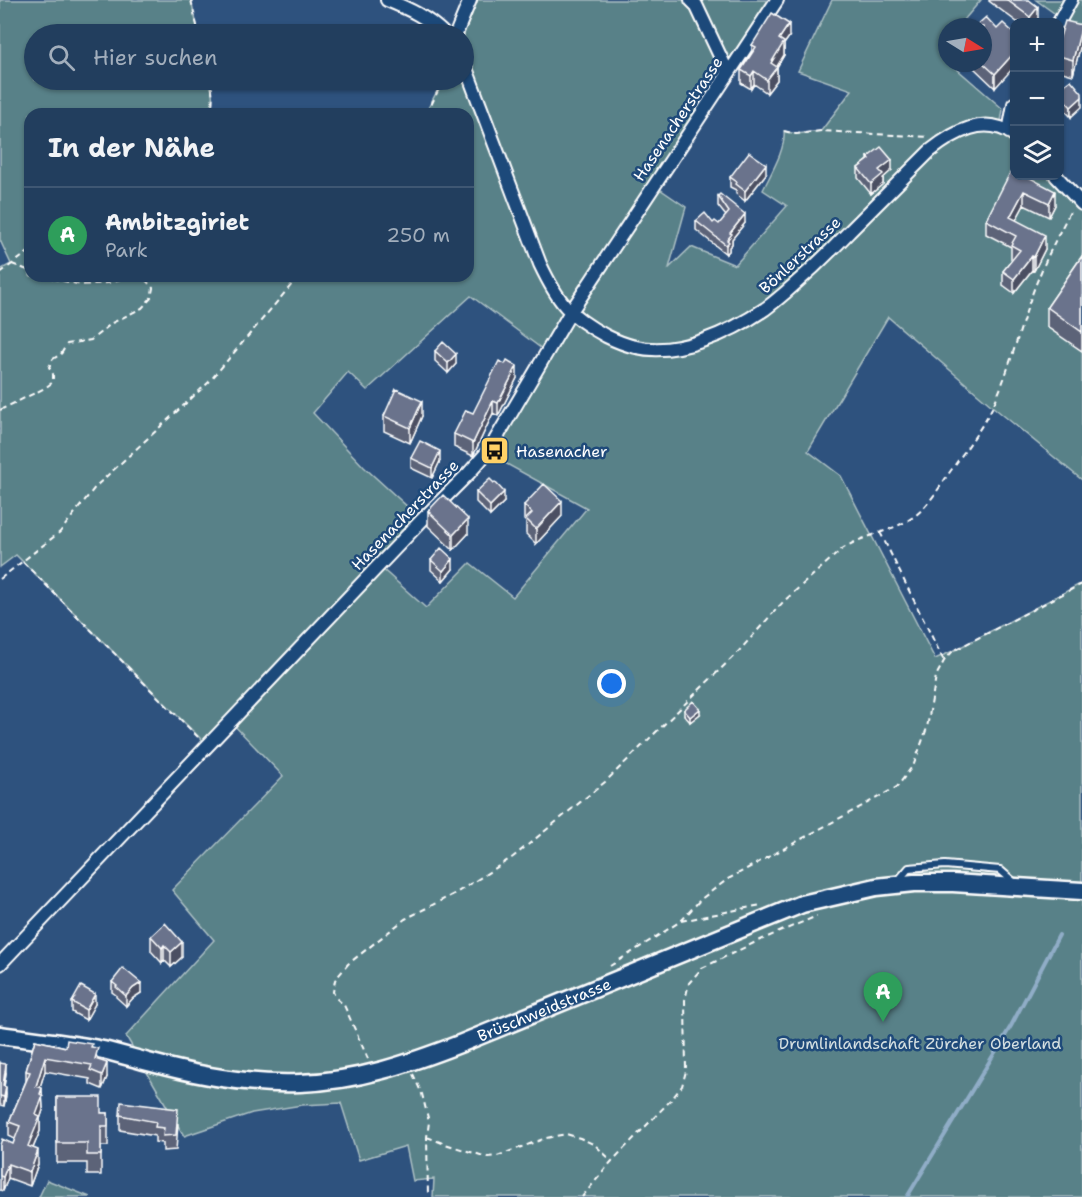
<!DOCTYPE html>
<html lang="de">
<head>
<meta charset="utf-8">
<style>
  body { margin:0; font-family:"Shantell Sans",sans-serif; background:#2e4967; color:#f1f3f6 }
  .controls { position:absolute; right:18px; top:18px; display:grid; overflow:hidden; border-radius:12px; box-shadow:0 2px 4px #0004 }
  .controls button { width:54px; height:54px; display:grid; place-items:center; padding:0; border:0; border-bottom:2px solid #3f5773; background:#223e5e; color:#f1f3f6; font:30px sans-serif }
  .compass { position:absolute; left:938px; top:18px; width:54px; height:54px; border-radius:50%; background:#223e5e; box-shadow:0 2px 4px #0004; rotate:101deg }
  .you { position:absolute; left:612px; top:684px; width:21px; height:21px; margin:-15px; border:4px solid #fff; border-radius:50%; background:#1a73e8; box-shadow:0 0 0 9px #1a73e833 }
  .badge { display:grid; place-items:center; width:39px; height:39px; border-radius:50%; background:#ffd166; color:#fff; font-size:20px; font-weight:700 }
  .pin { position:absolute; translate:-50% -50px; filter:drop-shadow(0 2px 3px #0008) }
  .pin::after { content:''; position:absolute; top:32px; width:21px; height:18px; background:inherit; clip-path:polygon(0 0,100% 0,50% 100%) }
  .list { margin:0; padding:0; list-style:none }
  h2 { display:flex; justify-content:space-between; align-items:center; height:78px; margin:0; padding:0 24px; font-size:26px }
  h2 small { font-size:20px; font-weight:400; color:#a2aebc }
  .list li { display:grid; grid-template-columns:39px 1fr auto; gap:18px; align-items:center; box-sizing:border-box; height:96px; padding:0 24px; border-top:2px solid #3f5773 }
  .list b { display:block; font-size:22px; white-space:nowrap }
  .list p { margin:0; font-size:20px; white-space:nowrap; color:#a2aebc }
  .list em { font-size:20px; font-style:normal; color:#a2aebc }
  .icon { flex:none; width:33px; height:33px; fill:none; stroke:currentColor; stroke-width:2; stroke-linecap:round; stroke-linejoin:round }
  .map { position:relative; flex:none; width:1082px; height:1197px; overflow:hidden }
  .search { position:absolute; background:#223e5e; box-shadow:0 2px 4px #0004; left:24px; top:24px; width:450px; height:66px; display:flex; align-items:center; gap:15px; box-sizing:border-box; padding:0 21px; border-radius:33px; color:#a2aebc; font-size:22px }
  .panel { position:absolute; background:#223e5e; box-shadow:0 2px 4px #0004; left:24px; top:108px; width:450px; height:174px; border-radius:18px }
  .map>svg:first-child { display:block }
</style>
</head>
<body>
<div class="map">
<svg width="1082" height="1197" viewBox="0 0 1082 1197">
  <rect width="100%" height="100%" fill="#2e527e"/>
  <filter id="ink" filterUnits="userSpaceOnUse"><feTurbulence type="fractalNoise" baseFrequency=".0167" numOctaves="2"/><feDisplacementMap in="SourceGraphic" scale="12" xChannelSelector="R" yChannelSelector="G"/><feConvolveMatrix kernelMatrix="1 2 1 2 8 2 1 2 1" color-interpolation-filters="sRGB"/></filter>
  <g filter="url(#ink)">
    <path fill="#598188" stroke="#acc0c4" stroke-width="1.5" fill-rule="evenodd" d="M0,0h191l8,34h-165v46h176c3,12 4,22 0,34h-180v162h438v-162h-43l18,-34h21v-46h-8l14,-34h307l-123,185 32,22 -17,61 22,-21 44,18 52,-59 -24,-16c8,-17 23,-41 21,-59l12,3 25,-3 31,-41 -54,-19 34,-71h149l-23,27h-11v14l-9,11 9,8v3h3l53,46 -3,19 14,7v41h42l26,28v276l-90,-74 -104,-89 -80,134 33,25 94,183 18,-8 129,-68v614h-649l1,-18 -21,2 -7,-35 -47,14 -18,-57 -39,2 -50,8 -68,23 -58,-100 88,-96 -42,-50 111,-114 -52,-54 -23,24 -192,-191 -16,12v-297l11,-6 -11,-24zM471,296l75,56 -54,104 95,52 -74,89 -43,-34 -44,45 -47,-42 43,-46 -58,-53 -51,-54 35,-41 19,18z
      M1036,0h46v33z
      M47,1180l43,17h-51z"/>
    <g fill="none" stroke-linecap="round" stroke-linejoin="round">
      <path stroke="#90adc7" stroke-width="4" d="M907,1197l104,-171 48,-91"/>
      <defs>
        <path id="lane" d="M898,881l11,-13 36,-3 55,5 15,13"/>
        <path id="street" d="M387,0c22,9 40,17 57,34
          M691,0l5,5 32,68
          M1059,22l12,-22
          M456,34l14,-34
          M464,63l76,201c18,38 29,52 66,72 10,5 20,9 30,11 42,10 95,-15 129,-38 7,-5 14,-11 21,-17 22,-19 43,-39 63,-60 27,-27 54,-54 81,-81 24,-19 55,-37 84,-16
          M1009,132l5,-28
          M1056,176l26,28
          M0,964l422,-444 47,-47 21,-24 80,-136 207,-313"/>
        <g id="secondary">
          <path id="s1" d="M0,1035c34,5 69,8 103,15 17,4 33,9 49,13 48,13 97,22 148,20 58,-2 108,-19 162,-40l340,-139 74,-17 38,-4h39l129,8"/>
        </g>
      </defs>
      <use href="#lane" stroke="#fff" stroke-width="10"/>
      <use href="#street" stroke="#fff" stroke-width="16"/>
      <use href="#secondary" stroke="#fff" stroke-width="21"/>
      <path stroke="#fff" stroke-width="2" stroke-dasharray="6 4.5" stroke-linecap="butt" d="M191,0l8,34
        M210,114c4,-12 3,-22 0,-34
        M427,114l16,-34
        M784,131l12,3 25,-3 109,6
        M12,264l18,7
        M0,273l30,-22
        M42,276l39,9 27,-2 23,-7
        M0,410l45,-22 8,-6v-8l-4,-7 4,-8 8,-5 6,-10 24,-4 21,-17 30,-15 9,-10 2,-10 -11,-12
        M880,532l64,129
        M23,562l176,176
        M0,579l60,-47 36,-46 113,-104 90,-106
        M681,921l20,-22 27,-20 169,-92 17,-23 13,-36 9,-52 8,-15 9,-10 129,-67
        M610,966l71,-45 80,-16
        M368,1059l-24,-54 -8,-7 -3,-6 2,-12 13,-16 57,-45 51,-26 57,-36 92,-75 134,-131 44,-49 59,-53c23,-15 52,-17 74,-34 15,-12 25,-31 36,-46 14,-20 29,-40 40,-61 15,-32 24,-66 35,-99 11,-34 27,-67 44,-99
        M413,1074l9,20 7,28 -2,15 1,60
        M427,1137l18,7 42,13 10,-1 49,-18 20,-4 14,4 15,7 17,16
        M582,1197l30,-36 59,-61 11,-14 4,-15 -1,-71 4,-17 13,-15 56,-27 59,-25"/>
      <use href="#lane" stroke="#1f4a7a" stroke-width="6"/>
      <use href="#street" stroke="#1f4a7a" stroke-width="12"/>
      <use href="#secondary" stroke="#1f4a7a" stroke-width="16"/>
    </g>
    <path fill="#5c6378" stroke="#fff" stroke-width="1.5" d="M989,0h40l9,22h-21l-28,-21z
      M976,26l21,3 -2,59 -21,-20v-5h9v-36h-7z
      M789,37l-5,7v11l-7,12v13l-10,13 -13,-9 -3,5 -10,-6v-13l11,-18v-7z
      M1059,40h23l-9,35 -14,-4z
      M1071,80v37l-12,-13v-15z
      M868,157l24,13 -9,8v6l-12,10 -13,-16v-10l10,-8z
      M766,174l-21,27 -9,-7v-4l-6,-3v-10z
      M1032,179l23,26 -6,12 -25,-12 -8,15 29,29 -11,22 -2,-1 -18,23 -11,-8v-14l9,-11 -1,-1v-12l-25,-13v-14z
      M718,196l27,27 -13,16v5l-3,3v4l-3,3 -30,-24v-9l23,3 7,-8 -8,-10z
      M1082,256v95l-35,-24v-20z
      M435,351l21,13 -8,9 -13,-12z
      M517,378l-19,38 -5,-3 -20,43 -19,-9v-13l19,-21z
      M384,416h38l-12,27 -26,-12z
      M411,458l29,3 -8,17 -21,-10z
      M476,492l28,10 -14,14 -14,-14z
      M524,505l38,11 -26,28 -10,-10v-12l-2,-2z
      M428,511l40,23 -15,16 -25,-24z
      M431,560l22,9 -10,12 -12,-11z
      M684,710l16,4 -10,8 -6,-7z
      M151,936l31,21 -11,10 -7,-7 -2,3 -11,-12z
      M112,982l29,11 -8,5 -7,8 -10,-9v-2l-4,-3z
      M72,1002l23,2 -9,16 -14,-8z
      M35,1040l31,7h26l15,30 -5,12 -12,-5v-5l-45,-8 -5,16 2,8 1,15 -3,9v12l-7,17 5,16 -8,22 -22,-8 -5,13 -3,-1v-45l13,-1 2,-5 -6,-3v-14l17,-41v-10z
      M0,1063l6,10 -2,13 2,9 -2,11 -4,-1z
      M57,1097l44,16h7v33h-7v29h-14v-12h-30z
      M120,1115l58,9 -2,26 -13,1v-8l-8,-1v-6l-35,-6z"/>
    <path fill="#4b5062" stroke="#fff" stroke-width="1.5" d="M1038,7v15h-8v-5z
      M789,24v13l-5,7v11l-8,13 1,-1v13l-10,13v-13l4,-17 8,-24z
      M1082,25v15l-9,35v-15z
      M1014,53v14l-19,21v-14z
      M754,71v13l-3,5v-13z
      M1082,97v10l-11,10v-10z
      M892,160v10l-9,8v6l-12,10v-10l8,-14z
      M766,164v10l-21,27v-10z
      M1024,191v14l-14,26v-14z
      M1055,191v14l-6,12v-14z
      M745,214v9l-13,16v5l-3,3v4l-3,3v-9l4,-12z
      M1045,235v14l-11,22v-14z
      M1032,256v14l-18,23v-14z
      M456,354v10l-8,9v-10z
      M517,366v12l-19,38v-13z
      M422,401v15l-12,27v-15z
      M493,401v12l-20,43v-13z
      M440,451v10l-8,17v-10z
      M504,492v10l-14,14v-10z
      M562,501v15l-26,28v-15z
      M468,519v15l-15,16v-15z
      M453,559v10l-10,12v-10z
      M700,709v5l-10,8v-5z
      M182,942v15l-11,10v-15z
      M164,945v15l-2,3v-15z
      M141,983v10l-8,5 -7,8v-10l7,-8z
      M95,994v10l-9,16v-10z
      M45,1057v14l-9,29v-14z
      M107,1063v14l-5,12v-14z
      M6,1064v9l-3,22v-9z
      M6,1087v8l-2,11v-9z
      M42,1088l1,22 -3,9v12l-12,29v-14l12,-52z
      M38,1150v14l-8,22v-14z
      M8,1164v14l-5,13v-14z"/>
    <path fill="#6b738c" stroke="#fff" stroke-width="1.5" d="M1007,0h22l9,7 -8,10z
      M772,13l17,11 -10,15 5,3 -13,21 6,4 -10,13 -13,-9 -3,5 -10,-6 15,-23 -4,-2z
      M986,17l11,12 6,-6 11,10v20l-19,21 -12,-11v-19l5,-5 -5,-5v-7h-6l-1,-1z
      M1065,21l17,4 -9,35 -14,-4v-16z
      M1071,80l11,13v4l-11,10 -12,-13v-5z
      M881,147l11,13 -13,10 4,4 -12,10 -13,-16 12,-9 -2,-2z
      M749,152l17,12 -21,27 -9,-7 1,-2 -7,-5z
      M1014,165v11h17l-1,2 25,13 -6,12 -25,-12 -14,26 35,18 -11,22 -2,-1 -18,23 -11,-8 17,-21 -9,-5 5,-9 -30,-16z
      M720,194l25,20 -15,19 2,1 -5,6 2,2 -3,3 -30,-24 9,-8 8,10 2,-2 4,3 10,-12 -11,-16z
      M1082,256v76l-35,-25z
      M443,342l13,12 -8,9 -13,-12z
      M507,360l10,6 -19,37 -5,-2 -20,42 -19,-9 12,-24 7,3 26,-52 6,3z
      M396,389l26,12 -12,27 -26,-12z
      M420,441l20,10 -8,17 -21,-10z
      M490,479l4,4 1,-1 9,10 -14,14 -14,-14z
      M544,484l18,17 -26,28 -10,-10 6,-6 -8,-8z
      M443,495l25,24 -15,16 -25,-24z
      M441,548l12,11 -10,12 -12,-11z
      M693,701l7,8 -10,8 -6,-7z
      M165,923l17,19 -11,10 -7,-7 -2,3 -11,-12z
      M123,968l18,15 -8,5 -7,8 -10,-9 1,-1 -5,-4z
      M81,986l14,8 -9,16 -14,-8z
      M35,1040l31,7 1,-7 25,4 -1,3 7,1 -3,11 12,4 -5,12 -12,-5 2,-5 -47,-8 -9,29 6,2 -2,6 3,2 -7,19 4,2 -12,29 10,4 -8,22 -22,-8 -5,13 -3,-1v-31l2,-6 11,5 7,-18 -11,-4 21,-50 -4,-1z
      M0,1063l6,1 -3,22 3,1 -2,10 -4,-1z
      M57,1097h44v16h7v13h-7v29h-14v-12h-30z
      M121,1102l57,7 -2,26 -13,1 1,-8 -9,-1 1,-5 -36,-7z"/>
  </g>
  <defs>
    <symbol id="bus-square" viewBox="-11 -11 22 22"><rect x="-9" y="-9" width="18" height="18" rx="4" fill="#ffd166" stroke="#1f4a7a"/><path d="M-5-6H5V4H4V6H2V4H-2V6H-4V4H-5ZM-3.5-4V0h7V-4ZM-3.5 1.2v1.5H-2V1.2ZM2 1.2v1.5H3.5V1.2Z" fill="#111"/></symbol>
  </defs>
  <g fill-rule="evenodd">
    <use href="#bus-square" x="478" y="434" width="33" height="33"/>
  </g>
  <g text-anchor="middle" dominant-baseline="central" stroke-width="5" stroke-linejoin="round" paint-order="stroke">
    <g font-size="16" fill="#fff" stroke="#1f4a7a">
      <text transform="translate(678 119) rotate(-56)">Hasenacherstrasse</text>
      <text transform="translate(800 255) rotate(-43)">Bönlerstrasse</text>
      <text transform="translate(405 515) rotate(-46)">Hasenacherstrasse</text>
      <text stroke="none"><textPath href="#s1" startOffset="561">Brüschweidstrasse</textPath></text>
    </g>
    <g font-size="16" fill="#fff" stroke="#1f4a7a" text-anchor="start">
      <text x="516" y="451">Hasenacher</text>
    </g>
    <g font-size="16" fill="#d6e0e1" stroke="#1f4a7a">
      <text x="920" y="1043">Drumlinlandschaft Zürcher Oberland</text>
    </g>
  </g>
</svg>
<div class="controls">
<button>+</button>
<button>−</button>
<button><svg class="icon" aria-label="layers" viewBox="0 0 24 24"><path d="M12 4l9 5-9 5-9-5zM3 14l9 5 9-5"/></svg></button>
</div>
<svg class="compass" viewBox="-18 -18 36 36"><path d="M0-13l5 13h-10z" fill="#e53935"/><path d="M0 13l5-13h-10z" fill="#a2aebc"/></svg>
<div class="you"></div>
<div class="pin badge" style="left:883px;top:1022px;background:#2e9e5b">A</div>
<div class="search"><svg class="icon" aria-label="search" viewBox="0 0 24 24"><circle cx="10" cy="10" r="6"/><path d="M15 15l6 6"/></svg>Hier suchen</div>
<section class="panel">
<h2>In der Nähe<small></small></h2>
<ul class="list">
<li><span class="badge" style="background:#2e9e5b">A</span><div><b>Ambitzgiriet</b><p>Park</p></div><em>250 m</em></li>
</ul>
</section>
</div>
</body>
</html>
